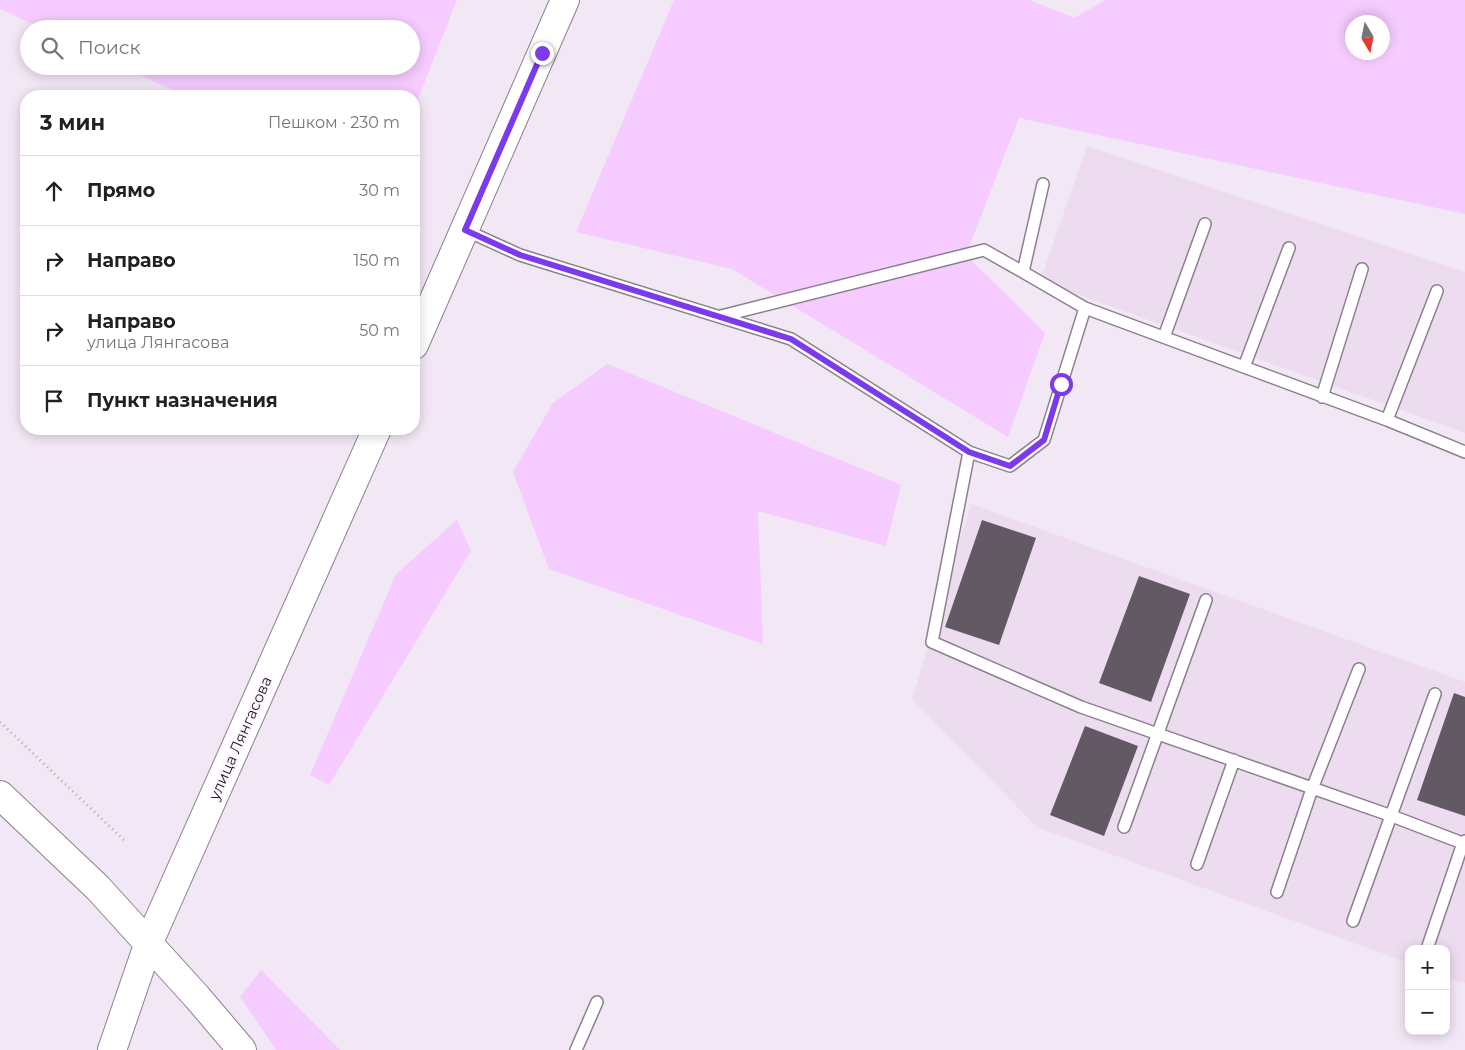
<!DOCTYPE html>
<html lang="ru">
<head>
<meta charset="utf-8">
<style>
  body { margin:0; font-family:Montserrat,sans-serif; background:#f6f6f6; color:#202124 }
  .controls { position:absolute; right:15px; bottom:15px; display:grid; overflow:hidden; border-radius:10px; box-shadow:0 2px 12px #0003 }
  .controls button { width:45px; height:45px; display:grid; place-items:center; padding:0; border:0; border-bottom:1px solid #e0e0e0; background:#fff; color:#202124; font:25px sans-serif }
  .compass { position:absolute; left:1345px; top:15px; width:45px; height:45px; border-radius:50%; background:#fff; box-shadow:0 2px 12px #0003; rotate:170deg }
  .stop { position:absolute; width:15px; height:15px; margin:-11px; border:4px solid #7c3aed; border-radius:50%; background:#fff }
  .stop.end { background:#7c3aed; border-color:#fff; box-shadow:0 1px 5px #0008 }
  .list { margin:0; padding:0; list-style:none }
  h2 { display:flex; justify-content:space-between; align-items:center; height:65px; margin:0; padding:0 20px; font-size:21px }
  h2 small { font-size:16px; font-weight:400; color:#757577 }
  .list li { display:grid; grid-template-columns:32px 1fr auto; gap:15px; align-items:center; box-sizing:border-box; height:70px; padding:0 20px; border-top:1px solid #e0e0e0 }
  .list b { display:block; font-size:19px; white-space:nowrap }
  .list p { margin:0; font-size:16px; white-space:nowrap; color:#757577 }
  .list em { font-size:16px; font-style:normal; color:#757577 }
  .icon { flex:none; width:28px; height:28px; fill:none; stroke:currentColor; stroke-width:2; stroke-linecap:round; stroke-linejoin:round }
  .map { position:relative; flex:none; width:1465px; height:1050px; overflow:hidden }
  .search { position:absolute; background:#fff; box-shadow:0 2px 12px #0003; left:20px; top:20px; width:400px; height:55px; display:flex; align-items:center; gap:12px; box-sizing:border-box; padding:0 18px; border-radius:28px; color:#757577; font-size:19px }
  .panel { position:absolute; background:#fff; box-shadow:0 2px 12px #0003; left:20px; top:90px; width:400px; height:345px; border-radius:20px }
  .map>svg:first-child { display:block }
</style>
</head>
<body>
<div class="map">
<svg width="1465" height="1050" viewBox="0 0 1465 1050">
  <rect width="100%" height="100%" fill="#f2e7f5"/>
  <path fill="#eddcf0" d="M1087,146l378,126v161l-425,-152z
    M971,504l494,178v301l-19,-6v-28h-37v14l-372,-136 -125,-128z"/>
  <path fill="#f6cbff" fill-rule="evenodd" d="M0,0h457l-43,109v-13h-230l-62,-30h289v-37h-367l-44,-20z
    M674,0h355l45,18 32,-18h359v214l-446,-96 -53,137 79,78 -37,104 -276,-168 -156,-37zM1352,22h30v30h-30z
    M607,364l294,121 -15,61 -128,-35 5,133 -214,-75 -36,-97 40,-69z
    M457,520l14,31 -142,234 -19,-10 86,-201z
    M261,970l79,80h-64l-36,-53z"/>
  <path fill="#635965" d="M982,520l54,18 -37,107 -54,-18z
    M1139,576l51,18 -39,108 -52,-19z
    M1454,693l11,4v119l-48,-16z
    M1085,726l53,20 -34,90 -54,-21z"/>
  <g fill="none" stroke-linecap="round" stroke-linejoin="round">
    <defs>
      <path id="lane" d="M1043,184l-20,88 62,36
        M465,230l55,25 271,84 178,113 -37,190 149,65 311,109 73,28
        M721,316l263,-66 39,22
        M1164,337l41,-113
        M1244,367l45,-119
        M1322,397l40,-128
        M1387,420l50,-129
        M969,452l41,14 34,-26 41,-132 302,112 78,32
        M1124,827l82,-227
        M1197,864l37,-104
        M1277,892l35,-103 47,-120
        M1353,921l82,-227
        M1427,949l36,-106 2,-2
        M576,1050l21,-48"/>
      <path id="secondary" d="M414,345l151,-345
        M0,795l98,93 99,109 45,53
        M112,1050l37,-108 228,-513"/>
    </defs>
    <use href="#lane" stroke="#8b818d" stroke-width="14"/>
    <use href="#secondary" stroke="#8b818d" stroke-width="30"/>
    <path stroke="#b2a9b4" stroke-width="3" stroke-dasharray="1 4" stroke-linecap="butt" d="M0,722l126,120"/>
    <use href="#lane" stroke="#fff" stroke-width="11"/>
    <use href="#secondary" stroke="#fff" stroke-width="28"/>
  </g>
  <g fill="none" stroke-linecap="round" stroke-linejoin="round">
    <path stroke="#7c3aed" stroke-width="6" d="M542,53l-77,177 55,25 271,84 178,113 41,14 34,-26 17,-56"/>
  </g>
  <g text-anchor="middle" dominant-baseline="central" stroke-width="5" stroke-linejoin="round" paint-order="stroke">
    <g font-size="15" fill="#1e191e" stroke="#fdf6fe">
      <text transform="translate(240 738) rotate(-66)">улица Лянгасова</text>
    </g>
  </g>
</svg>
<div class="controls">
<button>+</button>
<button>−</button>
</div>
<svg class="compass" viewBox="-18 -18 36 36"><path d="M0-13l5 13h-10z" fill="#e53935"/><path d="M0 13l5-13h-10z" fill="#757577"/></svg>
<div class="stop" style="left:1061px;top:384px"></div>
<div class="stop end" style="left:542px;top:53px"></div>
<div class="search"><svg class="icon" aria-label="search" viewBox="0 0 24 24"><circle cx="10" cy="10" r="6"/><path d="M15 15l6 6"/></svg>Поиск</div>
<section class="panel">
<h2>3 мин<small>Пешком · 230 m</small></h2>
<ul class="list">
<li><svg class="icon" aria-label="ahead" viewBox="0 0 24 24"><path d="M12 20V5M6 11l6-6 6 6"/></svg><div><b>Прямо</b></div><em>30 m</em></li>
<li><svg class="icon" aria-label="right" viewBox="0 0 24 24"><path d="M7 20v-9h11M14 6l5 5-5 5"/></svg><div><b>Направо</b></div><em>150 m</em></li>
<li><svg class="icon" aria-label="right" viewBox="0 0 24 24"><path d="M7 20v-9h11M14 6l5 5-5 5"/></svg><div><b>Направо</b><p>улица Лянгасова</p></div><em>50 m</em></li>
<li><svg class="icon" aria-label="arrive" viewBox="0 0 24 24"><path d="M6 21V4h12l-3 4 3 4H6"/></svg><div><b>Пункт назначения</b></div></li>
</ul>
</section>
</div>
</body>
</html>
